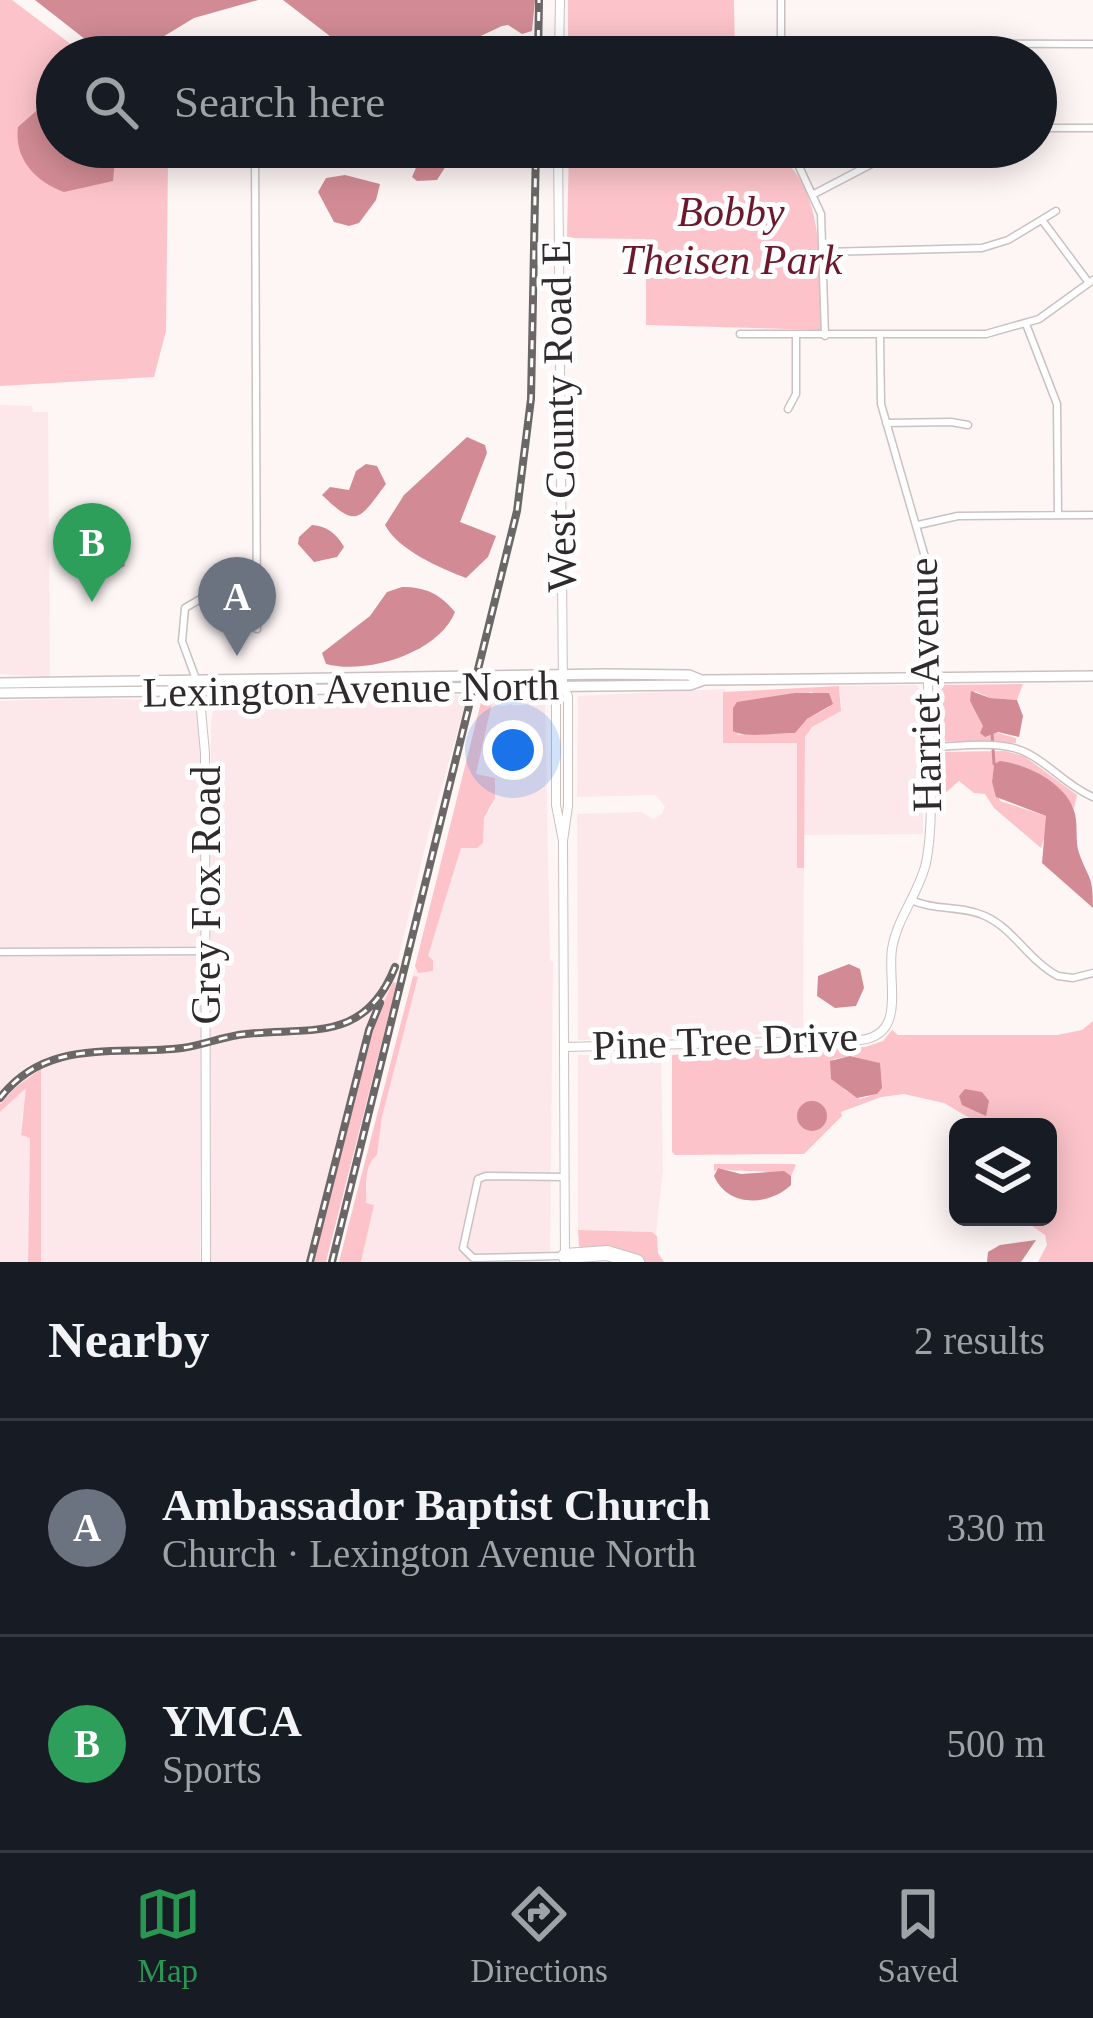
<!DOCTYPE html>
<html lang="en">
<head>
<meta charset="utf-8">
<style>
  body { margin:0; font-family:"Times New Roman",serif; background:#20242c; color:#f1f3f6 }
  .controls { position:absolute; right:36px; bottom:36px; display:grid; overflow:hidden; border-radius:18px; box-shadow:0 6px 30px #0003 }
  .controls button { width:108px; height:108px; display:grid; place-items:center; padding:0; border:0; border-bottom:3px solid #363941; background:#171b24; color:#f1f3f6; font:60px sans-serif }
  .you { position:absolute; left:513px; top:750px; width:42px; height:42px; margin:-30px; border:9px solid #fff; border-radius:50%; background:#1a73e8; box-shadow:0 0 0 18px #1a73e833 }
  .badge { display:grid; place-items:center; width:78px; height:78px; border-radius:50%; background:#299751; color:#fff; font-size:39px; font-weight:700 }
  .pin { position:absolute; translate:-50% -99px; filter:drop-shadow(0 3px 6px #0008) }
  .pin::after { content:''; position:absolute; top:63px; width:42px; height:36px; background:inherit; clip-path:polygon(0 0,100% 0,50% 100%) }
  .list { margin:0; padding:0; list-style:none }
  h2 { display:flex; justify-content:space-between; align-items:center; height:156px; margin:0; padding:0 48px; font-size:51px }
  h2 small { font-size:39px; font-weight:400; color:#9ea1a6 }
  .list li { display:grid; grid-template-columns:78px 1fr auto; gap:36px; align-items:center; box-sizing:border-box; height:216px; padding:0 48px; border-top:3px solid #363941 }
  .list b { display:block; font-size:45px; white-space:nowrap }
  .list p { margin:0; font-size:39px; white-space:nowrap; color:#9ea1a6 }
  .list em { font-size:39px; font-style:normal; color:#9ea1a6 }
  .icon { flex:none; width:66px; height:66px; fill:none; stroke:currentColor; stroke-width:2; stroke-linecap:round; stroke-linejoin:round }
  .map { position:relative; flex:none; width:1093px; height:1262px; overflow:hidden }
  .search { position:absolute; background:#171b24; box-shadow:0 6px 30px #0003; left:36px; right:36px; top:36px; height:132px; display:flex; align-items:center; gap:30px; box-sizing:border-box; padding:0 42px; border-radius:66px; color:#9ea1a6; font-size:45px }
  .sheet { height:588px; background:#171b24 }
  nav { display:flex; justify-content:space-around; align-items:center; box-sizing:border-box; height:168px; border-top:3px solid #363941; background:#171b24; font-size:33px; color:#9ea1a6 }
  nav a { display:grid; justify-items:center; gap:6px }
  nav .on { color:#299751 }
  .map>svg:first-child { display:block }
</style>
</head>
<body>
<div class="map">
<svg width="1093" height="1262" viewBox="0 0 1093 1262">
  <rect width="100%" height="100%" fill="#fef5f5"/>
  <path fill="#fce8ea" d="M0,405l32,1 1,6h15l2,265 -50,-3z
    M916,685l7,7v142l-119,1 1,-98 7,-10 30,-19 -3,-22z
    M725,689l-1,54h73v124l7,1 -1,165 -225,7 -1,-226 65,-2 11,7 9,-5 3,-7 -9,-12 -79,2 1,-101z
    M540,693l5,6 5,261 3,2 -3,300h-189l13,-57 -8,-1 1,-30 4,-14 6,-5 5,-38 35,-139 -4,-2 2,-8 1,4 12,-16 33,-108 32,-43 -17,-31 18,-80z
    M468,695l-39,136 -38,158 -17,35 -61,238h-103l1,-541 3,-14 7,-6z
    M87,698l98,3 10,8 6,18 -1,219 -200,2v-247z
    M196,955l6,4 -2,303h-159v-192l-25,17 -16,17v-147z
    M578,1055l83,1 2,114 -7,64 -78,-4z
    M26,1087v25l-4,1 -1,21 9,4 -2,124h-28v-150z"/>
  <path fill="#fcc4ca" fill-rule="evenodd" d="M0,0h12l76,57h-31v90h106l5,13 -2,171 -12,46 -154,9z
    M568,0h166l1,57h-167z
    M569,147h195c65,29 55,124 57,183l-175,-5v-86l-79,-1z
    M1023,684l-6,16 -27,-2 -15,-7 -5,10c16,27 15,29 46,37v5l-81,-2 -1,-51 3,-5z
    M839,686l2,25 -29,16 -7,10 -1,131h-7v-125h-74v-51zM812,692l17,15 -22,12 -13,14 -25,-2 -32,4 41,-37z
    M483,694h11l-18,80 19,4v20l-11,20 -1,25 -6,5h-16l-33,108 5,4v11l-15,2 -3,-7z
    M1005,751l19,5 53,39 -3,14c-15,-25 -51,-52 -80,-45l-2,18 8,19 46,15 2,9 -7,23 -47,-40 -9,-14 -11,-1 -15,-12 -25,22 2,-51z
    M413,976l5,1 -36,140 -5,38c-14,11 -10,32 -11,48l8,2 -13,57h-22z
    M393,982l3,1 -1,7 -69,272h-13l61,-238z
    M1093,1021v241h-55l9,-17 -2,-10 -26,-18h29v-90h-63l-41,-24 -40,-9 -23,3 -40,15 1,4 -38,38 -129,1 -3,-3v-97l59,-5 134,-3 18,-6 9,-11 6,5h159l25,-5zM851,1056l28,7 -2,31 -17,5 -15,-9 -12,-31z
    M41,1069v193h-13l2,-124 -9,-3 5,-47 -26,24v-8l16,-17z
    M714,1164h80l2,1 -5,11c-22,-8 -49,-2 -73,-8l-4,4z
    M578,1230l74,2 5,4 1,17 6,9h-23l-58,-13 -4,-3z"/>
  <path fill="#d28b94" d="M35,0h223l-64,18 -38,23 -61,6z
    M283,0h252l-3,31 -10,3 -14,-9 -6,1 -66,31h-97l2,-8 -6,-9z
    M57,102v45h59l-3,34 -49,11c-29,-11 -50,-33 -46,-65l25,-22z
    M425,147h33l-21,33 -20,1 -5,-4z
    M345,175l35,9 -4,16 -17,23 -10,3 -15,-4 -16,-30 8,-14z
    M467,437l18,8 2,8 -27,69 36,14 -8,21 -22,21c-26,-10 -68,-28 -81,-53l19,-30z
    M366,464l11,2 9,18c-27,36 -29,45 -64,11l8,-8 19,3 7,-19z
    M115,521l5,11 -8,5 13,29 -11,5 -18,-41z
    M312,525c15,1 24,8 32,22l-7,10 -23,5 -16,-18 1,-7z
    M402,587c24,0 38,7 53,25 -16,41 -89,63 -129,52l-4,-11 48,-37 17,-24z
    M971,691l19,7 27,2 6,16 -4,21 -21,-5 -13,5 -5,-4 3,-7 -13,-25z
    M795,693h34l4,11 -26,15 -12,14c-19,-1 -47,6 -62,-2v-23l4,-6z
    M1000,761c27,3 68,23 75,53 3,13 0,27 4,39 10,28 14,21 14,55l-51,-45 4,-47 -50,-19 -4,-15 2,-18z
    M849,964l11,5 4,19 -8,18 -21,2 -18,-12 1,-20z
    M850,1056l30,7 2,25 -5,6 -20,4 -26,-19 -1,-18z
    M965,1089l17,3 7,9 -3,15 -24,-11 -3,-9z
    M797 1116a15 15 0 1 1 30 0a15 15 0 1 1-30 0Z
    M718,1168l23,6 43,-3 7,5v9c-22,21 -63,23 -77,-9z
    M1036,1240l-15,22h-34l1,-10 12,-7z"/>
  <g fill="none" stroke-linecap="round" stroke-linejoin="round">
    <path stroke="#d28b94" stroke-width="3" d="M992,733l2,31"/>
    <defs>
      <path id="minor" d="M781,0v57
        M781,43l312,1
        M1036,128h57
        M255,147l2,482
        M790,147l31,67 4,122
        M956,147l3,15
        M814,194l90,-47
        M1042,220l47,63
        M824,252l158,-4 26,-8 48,-29
        M1026,324l31,80 1,111
        M740,334h246l53,-15 54,-39
        M880,336l1,68 46,160 1,114
        M788,409l8,-15v-58
        M886,423l65,-1 17,3
        M918,525l40,-9 135,-1
        M197,682l-15,-41 3,-33 17,-10 55,1
        M928,747c29,0 73,-8 99,6 24,12 40,33 66,44
        M911,900c24,11 50,5 74,16 29,13 44,45 73,60l15,2 20,-5
        M0,952l207,-1
        M561,1256l-88,2 -10,-10 15,-69 8,-3 79,1"/>
      <path id="tertiary" d="M559,57l1,-57
        M558,147l5,539 5,10v110l-5,35 2,418
        M562,687l-6,9v109l7,36
        M199,688l6,65 1,509
        M564,1047l297,-7c46,-6 26,-57 31,-91 5,-31 27,-56 34,-86 10,-49 2,-132 2,-185"/>
      <path id="secondary" d="M0,683l604,-9 85,1 12,5
        M0,693l690,-8 14,-5 389,-4"/>
      <path id="motorway" d="M565,1256l42,-3 30,9"/>
    </defs>
    <use href="#minor" stroke="#cbc1c1" stroke-width="9"/>
    <use href="#tertiary" stroke="#cbc1c1" stroke-width="10"/>
    <use href="#secondary" stroke="#cbc1c1" stroke-width="12"/>
    <use href="#motorway" stroke="#cbc1c1" stroke-width="16"/>
    <use href="#minor" stroke="#fff" stroke-width="6"/>
    <use href="#tertiary" stroke="#fff" stroke-width="8"/>
    <use href="#secondary" stroke="#fff" stroke-width="9"/>
    <use href="#motorway" stroke="#fff" stroke-width="14"/>
    <defs>
      <path id="rail" d="M538,57l1,-57
        M0,1098c47,-61 116,-42 182,-50 22,-3 42,-12 64,-14 65,-7 119,9 149,-67
        M310,1262l59,-232 11,-27
        M332,1262l185,-751 14,-112 5,-252"/>
    </defs>
    <use href="#rail" stroke="#6c6767" stroke-width="8"/>
    <use href="#rail" stroke="#fff" stroke-width="3" stroke-dasharray="9" stroke-linecap="butt"/>
  </g>
  <g text-anchor="middle" dominant-baseline="central" stroke-width="10" stroke-linejoin="round" paint-order="stroke">
    <g font-size="42" font-style="italic" fill="#6d192d" stroke="#fff">
      <text x="731" y="212">Bobby<tspan x="731" dy="48">Theisen Park</tspan></text>
    </g>
    <g font-size="42" fill="#2f2b2c" stroke="#fff">
      <text transform="translate(559 416) rotate(-91)">West County Road E</text>
      <text transform="translate(925 685) rotate(-91)">Harriet Avenue</text>
      <text transform="translate(351 689) rotate(-1)">Lexington Avenue North</text>
      <text transform="translate(206 895) rotate(-90)">Grey Fox Road</text>
      <text transform="translate(725 1041) rotate(-2)">Pine Tree Drive</text>
    </g>
  </g>
</svg>
<div class="controls">
<button><svg class="icon" aria-label="layers" viewBox="0 0 24 24"><path d="M12 4l9 5-9 5-9-5zM3 14l9 5 9-5"/></svg></button>
</div>
<div class="you"></div>
<div class="pin badge" style="left:237px;top:656px;background:#6b7280">A</div>
<div class="pin badge" style="left:92px;top:602px;background:#2e9e5b">B</div>
<div class="search"><svg class="icon" aria-label="search" viewBox="0 0 24 24"><circle cx="10" cy="10" r="6"/><path d="M15 15l6 6"/></svg>Search here</div>
</div>
<section class="sheet">
<h2>Nearby<small>2 results</small></h2>
<ul class="list">
<li><span class="badge" style="background:#6b7280">A</span><div><b>Ambassador Baptist Church</b><p>Church · Lexington Avenue North</p></div><em>330 m</em></li>
<li><span class="badge" style="background:#2e9e5b">B</span><div><b>YMCA</b><p>Sports</p></div><em>500 m</em></li>
</ul>
</section>
<nav>
<a class="on"><svg class="icon" aria-label="map" viewBox="0 0 24 24"><path d="M3 6l6-2 6 2 6-2v14l-6 2-6-2-6 2zM9 4v14M15 6v14"/></svg>Map</a>
<a><svg class="icon" aria-label="directions" viewBox="0 0 24 24"><path d="M12 3l9 9-9 9-9-9zM9 14v-3h6M13 9l2 2-2 2"/></svg>Directions</a>
<a><svg class="icon" aria-label="saved" viewBox="0 0 24 24"><path d="M7 4h10v16l-5-4-5 4z"/></svg>Saved</a>
</nav>
</body>
</html>
